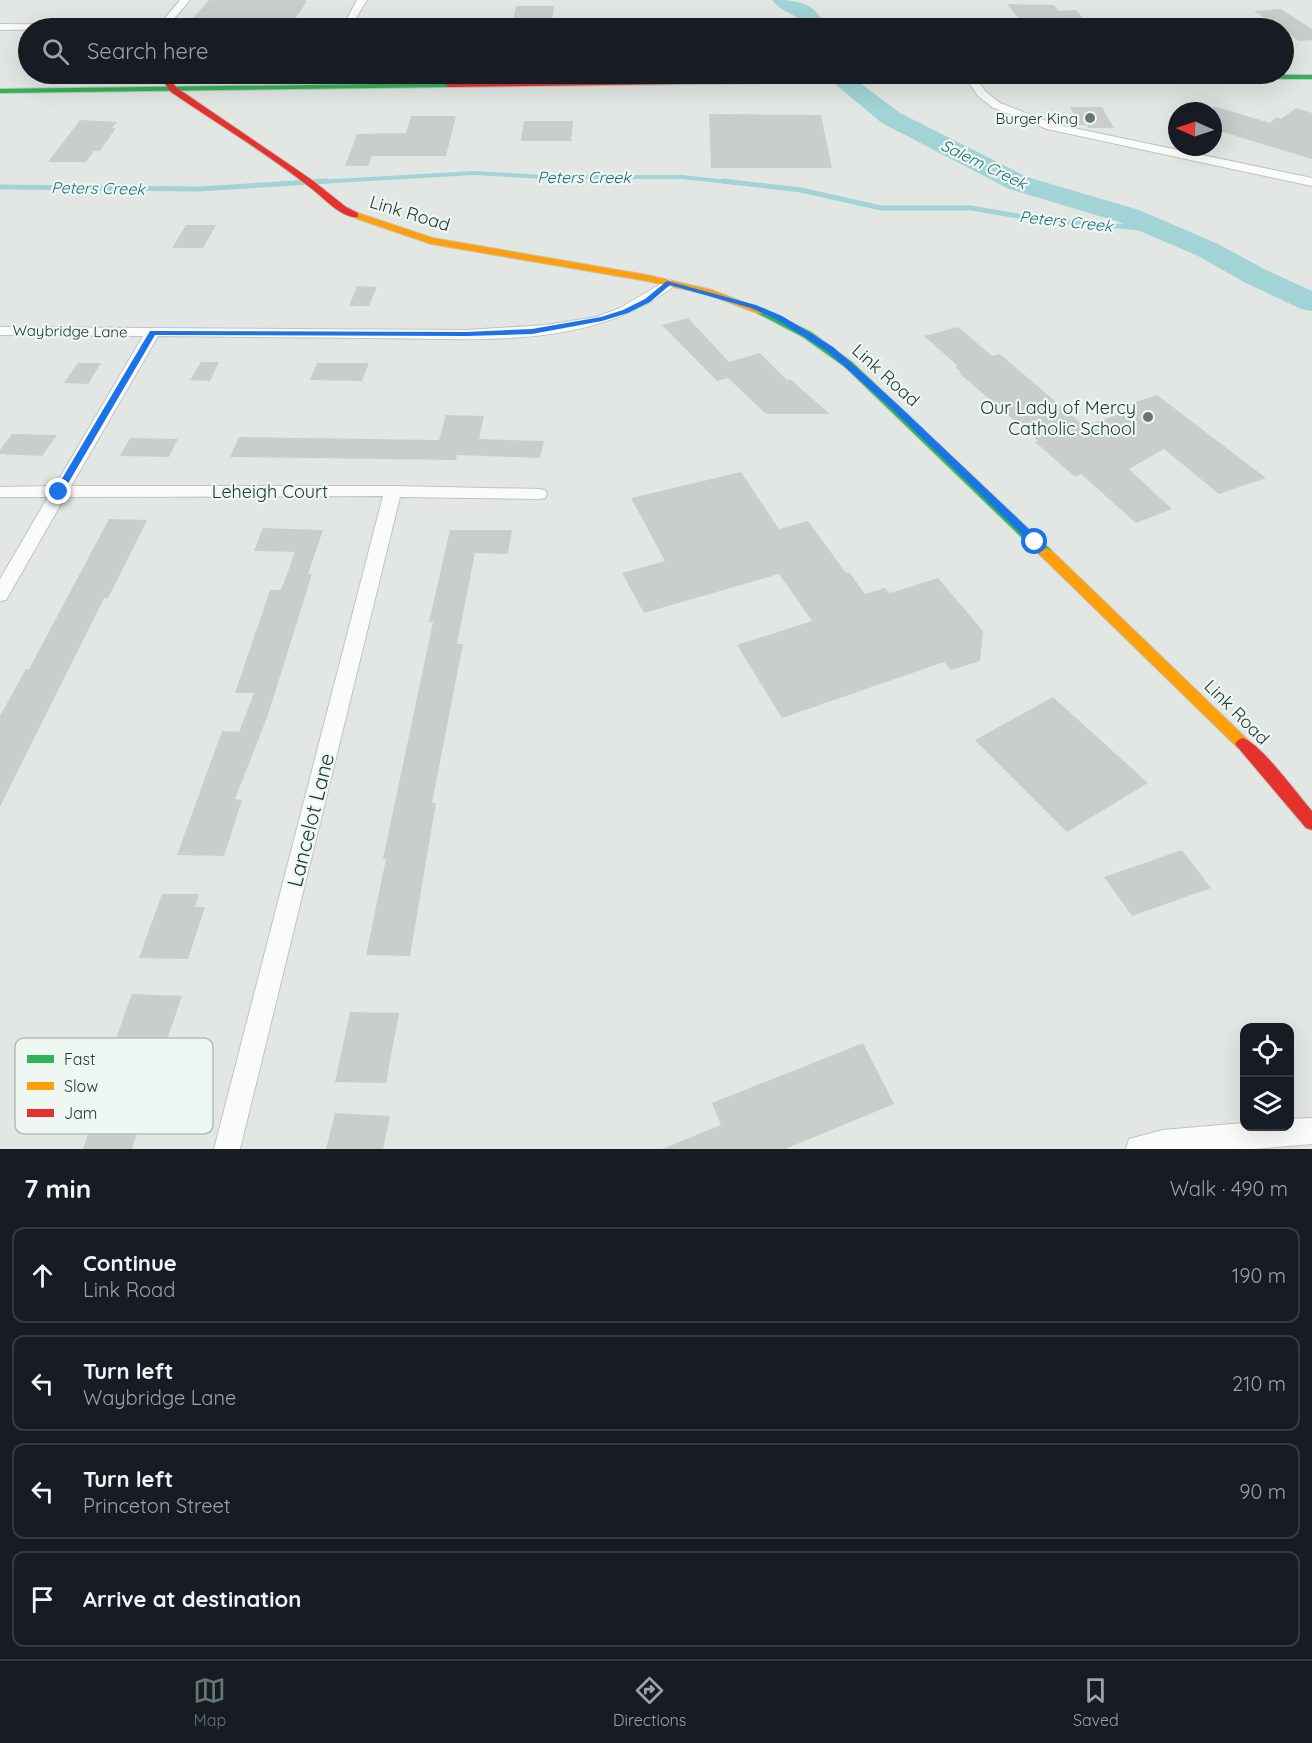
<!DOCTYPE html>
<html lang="en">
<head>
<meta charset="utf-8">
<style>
  body { margin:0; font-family:Quicksand,sans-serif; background:#242831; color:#f1f3f6 }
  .controls { position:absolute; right:18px; bottom:18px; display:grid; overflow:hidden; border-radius:12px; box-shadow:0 6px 24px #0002 }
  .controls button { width:54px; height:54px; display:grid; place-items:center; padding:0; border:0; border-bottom:2px solid #363941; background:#171b24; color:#f1f3f6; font:30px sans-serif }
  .compass { position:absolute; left:1168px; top:102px; width:54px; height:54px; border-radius:50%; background:#171b24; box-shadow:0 6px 24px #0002; rotate:273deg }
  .stop { position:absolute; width:18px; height:18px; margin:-14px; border:4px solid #1a73e8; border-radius:50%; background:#fff }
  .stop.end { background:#1a73e8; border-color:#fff; box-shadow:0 2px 6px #0008 }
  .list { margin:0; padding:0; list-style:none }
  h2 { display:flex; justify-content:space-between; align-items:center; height:78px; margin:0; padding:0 24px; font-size:26px }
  h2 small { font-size:20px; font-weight:400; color:#9ea1a6 }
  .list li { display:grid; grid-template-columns:39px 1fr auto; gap:18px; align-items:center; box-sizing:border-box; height:96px; margin:0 12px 12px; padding:0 12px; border:2px solid #363941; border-radius:12px }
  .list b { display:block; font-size:22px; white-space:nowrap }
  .list p { margin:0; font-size:20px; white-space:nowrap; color:#9ea1a6 }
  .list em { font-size:20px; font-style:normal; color:#9ea1a6 }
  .icon { flex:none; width:33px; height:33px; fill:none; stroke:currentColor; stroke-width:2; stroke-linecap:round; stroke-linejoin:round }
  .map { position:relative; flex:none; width:1312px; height:1149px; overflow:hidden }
  .search { position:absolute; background:#171b24; box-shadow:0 6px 24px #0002; left:18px; right:18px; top:18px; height:66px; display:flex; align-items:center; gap:15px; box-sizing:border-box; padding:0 21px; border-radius:33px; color:#9ea1a6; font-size:22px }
  .sheet { height:510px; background:#171b24 }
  nav { display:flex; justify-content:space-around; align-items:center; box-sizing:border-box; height:84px; border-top:2px solid #363941; background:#171b24; font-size:16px; color:#9ea1a6 }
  nav a { display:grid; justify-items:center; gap:3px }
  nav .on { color:#647770 }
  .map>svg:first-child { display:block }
</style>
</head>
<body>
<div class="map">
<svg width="1312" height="1149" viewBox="0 0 1312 1149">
  <rect width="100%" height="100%" fill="#e2e7e4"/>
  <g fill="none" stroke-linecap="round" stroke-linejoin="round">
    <path stroke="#a2d3d6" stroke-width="4" d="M302,183l171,-10 71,4h138l55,6"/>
    <path stroke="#a2d3d6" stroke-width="5" d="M723,181l78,9 80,18h90l65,11 128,11
      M0,187l199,2 128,-8"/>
    <path fill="#a2d3d6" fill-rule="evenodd" d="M772,0c25,0 44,2 54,28h-21c-6,-15 -24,-15 -33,-28z
      M823,74h25l52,39 127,64 112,33 79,34 48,26 46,21v20l-11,-2 -57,-27 -46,-26 -79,-34 -110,-33 -127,-66z"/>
  </g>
  <path fill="#c9cecc" d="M209,0h95l3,1 -12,18 -7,-1 -4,5 -94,-1z
    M1007,4l47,1 5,6 17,-1 16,18h-66z
    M516,6h38l-3,21h-39z
    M1281,9l31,20v11l-13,1 -45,-30z
    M1213,106l57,17 7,-6 4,2 15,-11 16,5v46l-99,-30z
    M1070,107h32l12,21h-26l-1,-3h-8z
    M709,114l112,1 11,53h-121z
    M411,116h45l-10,40h-74l-4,10h-23l12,-32 49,-1z
    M80,120l37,2 -5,6h4l-16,23h-6l-8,11h-38z
    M524,121h49l-2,20h-50z
    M186,225h30l-13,23h-31z
    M357,286l20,1 -8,19h-20z
    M688,318l41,44 31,-9 27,27 3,-1 40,35h-64l-38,-36 -11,3 -55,-56z
    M958,327l34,29 8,-2 84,72 51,-17 -6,-5 28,-9 109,83 -47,16 -55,-45 -35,20 43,40 -36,14 -55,-49 -6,3 -40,-35 3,-1 -79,-68 2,-1 -6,-5 3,-1 -34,-30z
    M201,362h18l-9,19 -20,-1z
    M78,363h23l-13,21 -24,-1z
    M317,363h52l-7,18 -52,-1z
    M446,415l38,1 -5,23 65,2 -4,17 -83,-3 -1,5 -226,-3 9,-20 200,3z
    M12,434l45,1 -15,21 -42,-2v-4z
    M130,438l48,1 -9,18 -49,-1z
    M741,472l38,57 29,-8 38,52 3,-1 16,22 20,-6 5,5 48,-15 45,53 -3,30 -29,9 -7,-8 -162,56 -45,-73 75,-24 -33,-47 -135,39 -22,-40 43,-12 -34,-63z
    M109,519l38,1 -39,78h-4l-104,209v-91l26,-47h3z
    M263,528l60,2 -15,44h4l-44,141 -33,84 7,1 -18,56 -47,-1 45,-124 17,1 15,-39h-19l35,-103h11l14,-38 -41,-1z
    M450,530h62l-4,24 -33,-1 -18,91h6l-31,159h4l-26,153 -44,-1 20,-96h-3l50,-237h-4z
    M1053,697l95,86 -81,49 -92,-92z
    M1182,850l29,38 -79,28 -28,-39z
    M162,894h37l-4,13h10l-17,52 -49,-1z
    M132,994l50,2 -29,85 -52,-1z
    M350,1012l49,1 -13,70 -51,-1z
    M863,1043l31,61 -109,45h-123l59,-24 -9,-22z
    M335,1113l55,3 -7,33h-57z
    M93,1120l48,1 -9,28h-49z"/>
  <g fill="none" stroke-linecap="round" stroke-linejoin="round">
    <defs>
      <path id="street" d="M180,0h10l-24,28h-9z
        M357,0h10l-17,28h-8z
        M0,24l108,1 5,3 -113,2z
        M963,74h10l13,18 14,11 54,21 258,54v8l-265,-57 -55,-22 -14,-11z
        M669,279l7,4 -2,3c-85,66 -206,52 -307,52 -70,-1 -140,-1 -209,-2l-87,150h322l146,3 6,1 2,4 -2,4 -6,1 -139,-2 -160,652h-26l169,-653 -318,1 -59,103 -6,1v-22l48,-82h-48v-10l55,-1 88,-150 -143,-1v-8l466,3 80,-5 50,-8 24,-9z
        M1312,1118v26l-58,5h-128l3,-10 34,-9 81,-7v3h46v-7z"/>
      <path id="fast" d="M1121,74l191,1v4l-191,-1 -200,3 -4,-2 4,-2z
        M452,83l1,2 -4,2 -449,6v-4z
        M761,308l50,24 41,30 199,188 2,3 -2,3h-10l-196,-189 -42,-30 -46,-24v-4z"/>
      <path id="slow" d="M355,212l78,26 214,37 65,15 54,21 -5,3 -4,-1 -48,-18 -62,-14 -216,-37 -79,-27 -2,-2z
        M1046,548l5,2 197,190 3,4 -3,4 -5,2 -5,-2 -197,-192 -2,-3 2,-3z"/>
      <path id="jam" d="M158,74h7l12,14 135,92 34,27 12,6v4c-16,2 -34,-19 -46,-28 -44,-35 -94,-65 -141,-97z
        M921,77l4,2 -1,2 -475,6 -4,-2 4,-2z
        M1243,738c18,6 55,57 69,73v19l-6,-2 -71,-84 3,-4z"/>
    </defs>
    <use href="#street" stroke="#bfc4c1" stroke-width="2"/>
    <use href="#fast" stroke="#bec5c2" stroke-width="2"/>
    <use href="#slow" stroke="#bec5c2" stroke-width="2"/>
    <use href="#jam" stroke="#bec5c2" stroke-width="2"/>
    <use href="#street" fill="#fbfbfb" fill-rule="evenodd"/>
    <use href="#fast" fill="#30b455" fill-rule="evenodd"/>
    <use href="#slow" fill="#ff9f0a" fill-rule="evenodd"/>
    <use href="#jam" fill="#e5322d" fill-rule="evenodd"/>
  </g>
  <path fill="#1a73e8" d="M667,281l89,24 26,11 51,31 64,57 142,135v5h-7l-141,-136 -64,-57 -51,-32 -25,-11 -81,-23 -20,17 -22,11 -26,8 -70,13 -66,2 -311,-1 -92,157 -4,3 -5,-3 96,-161 316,1 66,-3 69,-12 22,-7 22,-11z"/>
  <g fill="#647770" stroke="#eff7f3" stroke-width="2">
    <circle cx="1090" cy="118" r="6"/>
    <circle cx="1148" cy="417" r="6"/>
  </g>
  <g text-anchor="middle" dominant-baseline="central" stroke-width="4.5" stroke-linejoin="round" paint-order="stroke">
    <g font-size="15" fill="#203a31" stroke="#eff7f3" text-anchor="end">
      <text x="1078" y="118">Burger King</text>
    </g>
    <g font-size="15" fill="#203a31" stroke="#eff7f3">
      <text transform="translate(70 331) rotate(1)">Waybridge Lane</text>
    </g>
    <g font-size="16" font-style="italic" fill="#1b6c75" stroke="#eff7f3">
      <text transform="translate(984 164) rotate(26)">Salem Creek</text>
      <text x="584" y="177">Peters Creek</text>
      <text transform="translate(98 188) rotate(1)">Peters Creek</text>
      <text transform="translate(1066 221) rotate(6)">Peters Creek</text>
    </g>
    <g font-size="18" fill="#203a31" stroke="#eff7f3">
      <text transform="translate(410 213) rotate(17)">Link Road</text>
      <text transform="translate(886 375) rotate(42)">Link Road</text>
      <text x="270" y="491">Leheigh Court</text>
      <text transform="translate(1237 712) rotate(45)">Link Road</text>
    </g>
    <g font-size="18" fill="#203a31" stroke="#eff7f3" text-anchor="end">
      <text x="1136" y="407">Our Lady of Mercy<tspan x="1136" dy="21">Catholic School</tspan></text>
    </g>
    <g font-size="21" fill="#203a31" stroke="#eff7f3">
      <text transform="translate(310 820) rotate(-76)">Lancelot Lane</text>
    </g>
  </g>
  <rect x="15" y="1038" width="198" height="96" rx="9" fill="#eff7f3" stroke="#b1beb9" stroke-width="1.5"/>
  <rect x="27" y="1055" width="27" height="8" fill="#30b455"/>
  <rect x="27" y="1082" width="27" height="8" fill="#ff9f0a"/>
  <rect x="27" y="1109" width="27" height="8" fill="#e5322d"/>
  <g font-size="16" fill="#203a31">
    <text x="64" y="1065">Fast</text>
    <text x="64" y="1092">Slow</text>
    <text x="64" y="1119">Jam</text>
  </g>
</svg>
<div class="controls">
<button><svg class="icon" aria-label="locate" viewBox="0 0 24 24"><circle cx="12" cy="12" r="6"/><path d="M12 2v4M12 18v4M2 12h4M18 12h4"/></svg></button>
<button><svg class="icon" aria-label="layers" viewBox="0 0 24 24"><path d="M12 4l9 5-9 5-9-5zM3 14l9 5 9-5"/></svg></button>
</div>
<svg class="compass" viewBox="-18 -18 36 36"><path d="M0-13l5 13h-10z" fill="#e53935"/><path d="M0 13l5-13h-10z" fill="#9ea1a6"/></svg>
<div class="stop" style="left:1035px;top:542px"></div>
<div class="stop end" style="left:59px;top:492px"></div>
<div class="search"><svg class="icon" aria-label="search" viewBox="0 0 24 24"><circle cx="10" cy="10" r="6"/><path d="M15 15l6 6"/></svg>Search here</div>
</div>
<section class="sheet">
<h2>7 min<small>Walk · 490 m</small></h2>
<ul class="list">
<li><svg class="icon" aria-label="ahead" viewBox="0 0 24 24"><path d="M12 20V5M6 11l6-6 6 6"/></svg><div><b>Continue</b><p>Link Road</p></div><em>190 m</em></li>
<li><svg class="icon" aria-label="left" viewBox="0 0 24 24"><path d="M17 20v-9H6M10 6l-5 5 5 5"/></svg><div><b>Turn left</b><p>Waybridge Lane</p></div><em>210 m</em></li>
<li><svg class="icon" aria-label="left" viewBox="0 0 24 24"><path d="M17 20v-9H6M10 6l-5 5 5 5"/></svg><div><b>Turn left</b><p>Princeton Street</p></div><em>90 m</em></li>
<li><svg class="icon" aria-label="arrive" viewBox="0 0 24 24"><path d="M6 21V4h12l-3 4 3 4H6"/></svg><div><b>Arrive at destination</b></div></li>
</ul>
</section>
<nav>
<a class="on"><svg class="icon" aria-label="map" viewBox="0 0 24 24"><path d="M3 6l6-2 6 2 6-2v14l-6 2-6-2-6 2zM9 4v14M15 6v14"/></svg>Map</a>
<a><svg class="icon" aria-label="directions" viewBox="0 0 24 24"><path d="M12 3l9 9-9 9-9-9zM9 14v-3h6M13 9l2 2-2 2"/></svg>Directions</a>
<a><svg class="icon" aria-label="saved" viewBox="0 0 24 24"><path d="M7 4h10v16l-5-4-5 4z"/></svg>Saved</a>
</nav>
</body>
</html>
